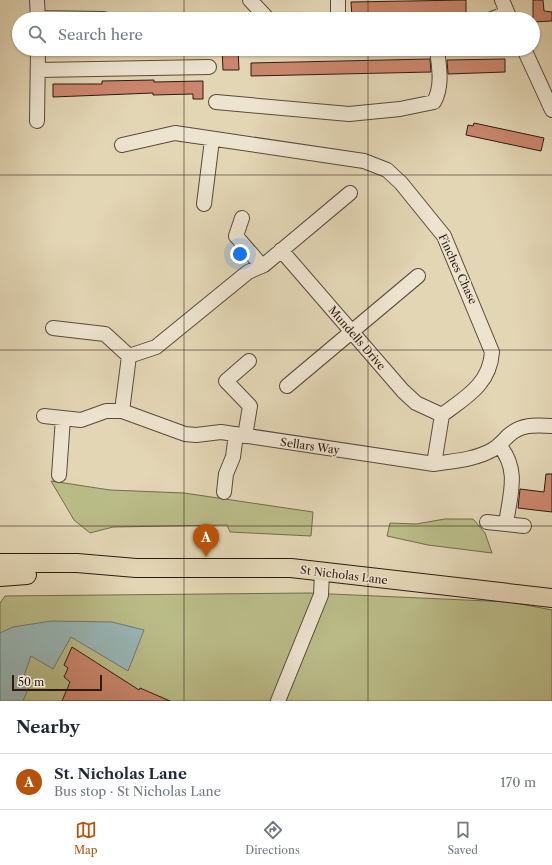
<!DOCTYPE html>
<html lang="en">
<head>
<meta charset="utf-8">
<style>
  body { margin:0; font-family:"Libre Caslon Text",serif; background:#f2f2f3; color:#1f2937 }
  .scale { position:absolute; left:12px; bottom:10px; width:90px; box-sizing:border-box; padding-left:4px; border:2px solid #2d1b11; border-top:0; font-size:11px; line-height:14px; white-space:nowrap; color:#2d1b11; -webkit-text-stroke:3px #ede4cf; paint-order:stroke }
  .you { position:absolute; left:240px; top:254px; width:14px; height:14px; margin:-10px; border:3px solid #fff; border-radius:50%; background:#1a73e8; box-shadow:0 0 0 6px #1a73e833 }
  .badge { display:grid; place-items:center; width:26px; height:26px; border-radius:50%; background:#b45309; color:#fff; font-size:13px; font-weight:700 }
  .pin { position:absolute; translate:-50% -33px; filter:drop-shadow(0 1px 2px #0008) }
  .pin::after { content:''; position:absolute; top:21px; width:14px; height:12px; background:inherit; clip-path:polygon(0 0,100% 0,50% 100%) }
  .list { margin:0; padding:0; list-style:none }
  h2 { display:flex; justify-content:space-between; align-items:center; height:52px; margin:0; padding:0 16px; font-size:17px }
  h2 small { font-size:13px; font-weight:400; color:#747a83 }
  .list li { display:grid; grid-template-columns:26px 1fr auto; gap:12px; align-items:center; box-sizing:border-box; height:56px; padding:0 16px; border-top:1px solid #e0e1e3 }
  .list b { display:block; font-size:15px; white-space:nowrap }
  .list p { margin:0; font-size:13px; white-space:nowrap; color:#747a83 }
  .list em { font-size:13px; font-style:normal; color:#747a83 }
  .icon { flex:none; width:22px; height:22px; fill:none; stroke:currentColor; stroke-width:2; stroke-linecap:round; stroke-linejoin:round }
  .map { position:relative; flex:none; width:552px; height:701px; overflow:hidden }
  .search { position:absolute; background:#fff; box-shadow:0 1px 3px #0004; left:12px; right:12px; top:12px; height:44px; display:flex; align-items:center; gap:10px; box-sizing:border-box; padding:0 14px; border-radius:22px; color:#747a83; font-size:15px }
  .sheet { height:108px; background:#fff }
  nav { display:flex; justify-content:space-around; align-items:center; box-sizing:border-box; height:56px; border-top:1px solid #e0e1e3; background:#fff; font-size:11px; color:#747a83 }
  nav a { display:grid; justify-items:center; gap:2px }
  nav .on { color:#b45309 }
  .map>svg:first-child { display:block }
</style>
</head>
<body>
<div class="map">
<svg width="552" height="701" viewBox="0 0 552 701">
  <rect width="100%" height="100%" fill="#e3d6b5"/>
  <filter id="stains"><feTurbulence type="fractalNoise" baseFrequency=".005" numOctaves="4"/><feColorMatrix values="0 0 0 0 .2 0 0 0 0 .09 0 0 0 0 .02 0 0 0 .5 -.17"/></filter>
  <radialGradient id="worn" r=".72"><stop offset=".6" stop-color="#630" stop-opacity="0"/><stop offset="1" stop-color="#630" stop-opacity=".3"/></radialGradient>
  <path fill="#babc88" stroke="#746c4c" d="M51,481l59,9 74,3 129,19 -2,24 -81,-4 -3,-7 -114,2 -23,6 -16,-13z
    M445,519h28l12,14 7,20 -64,-8 -41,-9 3,-13 26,1z
    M309,593l201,9 42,8v91h-552v-98l5,-7z"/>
  <path fill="#99b7b7" stroke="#6e7975" d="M51,621l61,1 32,8 -16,41 -57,-34 -18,32 -22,-13 -7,20 8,3 -9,22h-23v-68l13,-6z"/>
  <path fill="#cb876e" stroke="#2d1b11" d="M466,0v16l-114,1 -1,-15z
    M533,0h10l1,11 8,1v9l-19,1z
    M222,49h16l1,21h-16z
    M430,59l1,13 -180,4v-13z
    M505,59v13l-57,2 -1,-14z
    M154,80v2l49,-1v18h-10v-5l-40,1v-2l-100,4v-13h49v-3z
    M474,123l70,15 -3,13 -75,-16 2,-10 5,1z
    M546,474h6v38l-34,-4 2,-19 24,3z
    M72,647l67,43 1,-2 30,13h-108l8,-19 -6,-5 4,-9 -4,-3z"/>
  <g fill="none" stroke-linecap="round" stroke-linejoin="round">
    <defs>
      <path id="minor" d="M37,0l1,19
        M250,0l18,19
        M502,0l8,19
        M38,18l66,1
        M338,19v-19
        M492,19l15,-6
        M524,49l28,61
        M38,70l171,-3
        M216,102l133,12 51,-5 34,-7c9,-17 5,-35 3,-53
        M37,121l1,-72
        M122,145l53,-12 189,28 23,9 14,13 43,53 48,116c-2,32 -26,45 -50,63l-8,49
        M204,204l8,-64
        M242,218l-6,18 26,30
        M281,250l122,141 13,12 26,12
        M53,328l52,6 24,22
        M129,356l27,-9 92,-75 16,-7 86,-72
        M287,386l131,-110
        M122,411l63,23 11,1 25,-3 213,32c19,-3 40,-4 58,-14 6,-3 11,-9 16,-14 13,-12 27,-11 44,-10
        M44,416l37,4 25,-9h16l7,-55
        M245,436l5,-30 -24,-25 23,-20
        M499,445c21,25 11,49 7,79
        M59,475l4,-57
        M224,492l2,-18 7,-17 3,-23
        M487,522l37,4
        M278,701l43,-106 1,-23"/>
      <path id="major" d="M0,563h77l59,5h155l261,30
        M0,577l27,-2"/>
    </defs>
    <use href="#minor" stroke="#5a4a3a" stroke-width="16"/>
    <use href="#major" stroke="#2d1b11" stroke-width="20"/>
    <use href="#minor" stroke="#ede4cf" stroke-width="14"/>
    <use href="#major" stroke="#e3d6b5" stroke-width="18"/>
  </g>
  <path fill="none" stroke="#2d1b11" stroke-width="1" stroke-opacity="0.55" d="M184,0v19M368,0v19M184,49v652M368,49v652M0,175h552M0,350h552M0,526h552"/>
  <g text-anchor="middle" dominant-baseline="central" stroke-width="3" stroke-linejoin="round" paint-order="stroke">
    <g font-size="11" fill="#2d1b11" stroke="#ede4cf">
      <text transform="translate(458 269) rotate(65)">Finches Chase</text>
      <text transform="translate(357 338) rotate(49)">Mundells Drive</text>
      <text transform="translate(310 446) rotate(8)">Sellars Way</text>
      <text transform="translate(344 575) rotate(7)">St Nicholas Lane</text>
    </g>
  </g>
  <rect width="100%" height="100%" filter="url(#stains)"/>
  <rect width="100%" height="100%" fill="url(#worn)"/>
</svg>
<div class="scale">50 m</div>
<div class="you"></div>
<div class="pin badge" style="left:206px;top:557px">A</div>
<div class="search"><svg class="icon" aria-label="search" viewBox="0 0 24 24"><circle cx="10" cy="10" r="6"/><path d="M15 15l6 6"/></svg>Search here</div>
</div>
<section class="sheet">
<h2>Nearby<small></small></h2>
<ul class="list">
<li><span class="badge">A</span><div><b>St. Nicholas Lane</b><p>Bus stop · St Nicholas Lane</p></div><em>170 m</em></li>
</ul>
</section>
<nav>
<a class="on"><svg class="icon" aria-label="map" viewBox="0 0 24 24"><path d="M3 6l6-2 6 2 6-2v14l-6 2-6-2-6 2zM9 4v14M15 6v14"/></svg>Map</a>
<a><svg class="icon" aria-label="directions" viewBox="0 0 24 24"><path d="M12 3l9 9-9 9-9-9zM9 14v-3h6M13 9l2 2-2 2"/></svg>Directions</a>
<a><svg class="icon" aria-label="saved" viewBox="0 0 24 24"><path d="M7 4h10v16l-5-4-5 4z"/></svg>Saved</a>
</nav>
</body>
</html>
